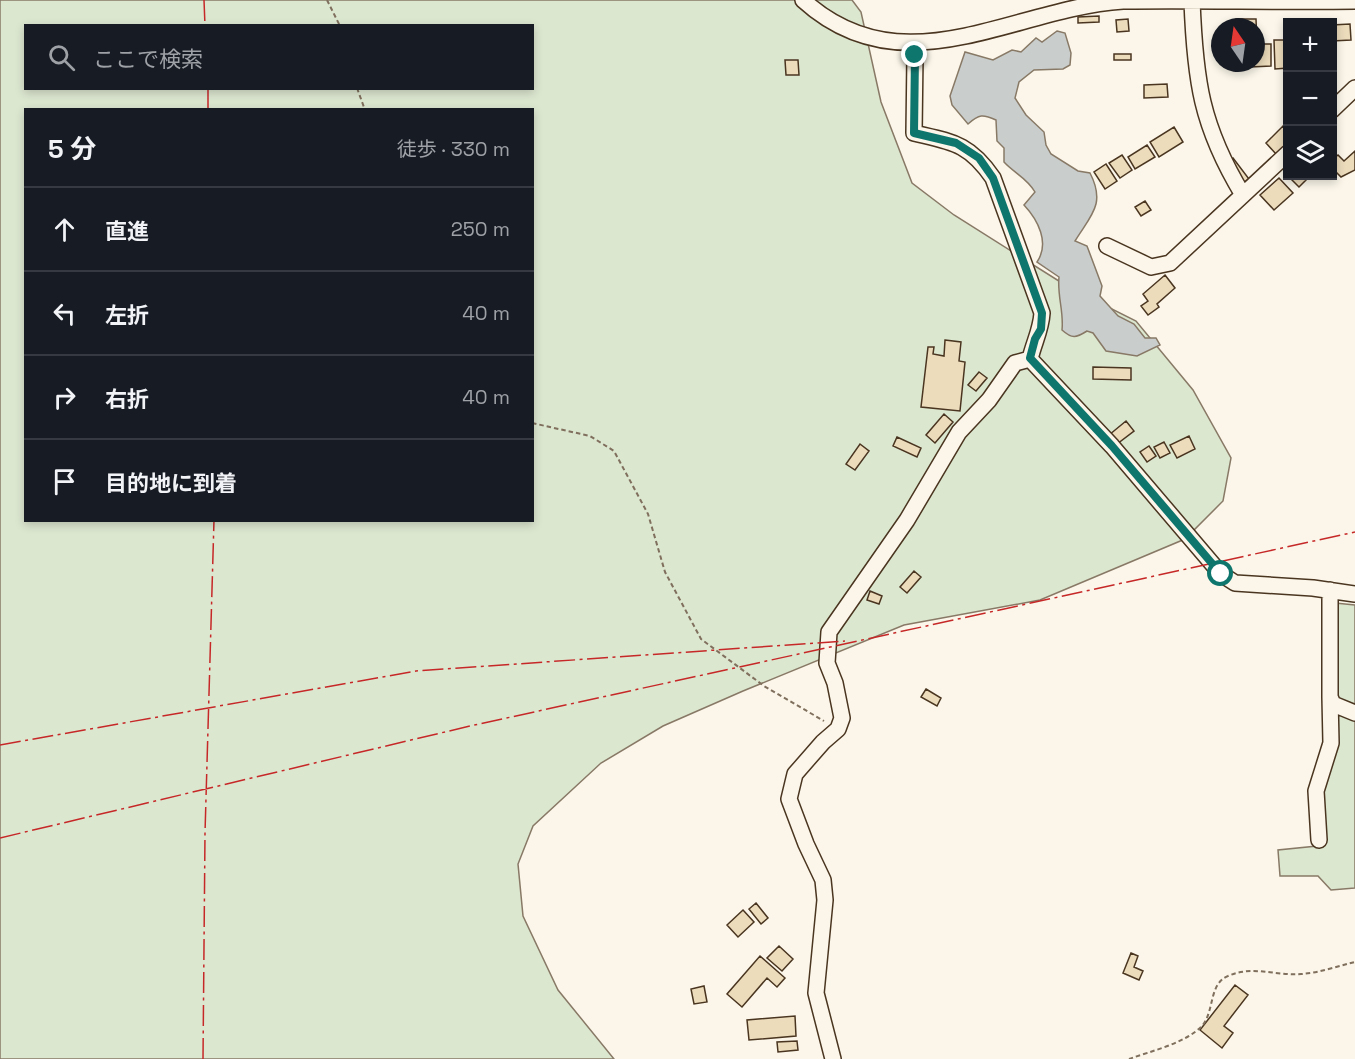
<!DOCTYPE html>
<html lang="ja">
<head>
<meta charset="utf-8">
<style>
  body { margin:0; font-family:"Space Grotesk","Noto Sans JP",sans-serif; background:#242831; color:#f1f3f6 }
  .controls { position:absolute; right:18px; top:18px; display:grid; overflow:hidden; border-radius:0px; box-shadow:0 3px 9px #0003 }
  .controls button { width:54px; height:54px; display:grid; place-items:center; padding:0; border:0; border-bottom:2px solid #363941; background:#171b24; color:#f1f3f6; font:30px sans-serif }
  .compass { position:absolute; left:1211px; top:18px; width:54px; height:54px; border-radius:50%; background:#171b24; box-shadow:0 3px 9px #0003; rotate:347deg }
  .stop { position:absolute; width:18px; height:18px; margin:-14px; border:4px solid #0f766e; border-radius:50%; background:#fff }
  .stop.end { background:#0f766e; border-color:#fff; box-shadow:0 2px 6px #0008 }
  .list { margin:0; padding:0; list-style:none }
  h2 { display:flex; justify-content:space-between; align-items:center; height:78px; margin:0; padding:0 24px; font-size:26px }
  h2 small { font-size:20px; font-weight:400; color:#9ea1a6 }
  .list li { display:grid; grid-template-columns:39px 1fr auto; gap:18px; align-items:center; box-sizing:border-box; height:84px; padding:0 24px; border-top:2px solid #363941 }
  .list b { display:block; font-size:22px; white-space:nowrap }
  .list em { font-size:20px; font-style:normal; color:#9ea1a6 }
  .icon { flex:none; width:33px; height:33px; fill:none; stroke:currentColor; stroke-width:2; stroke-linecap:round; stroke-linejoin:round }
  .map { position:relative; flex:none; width:1355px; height:1059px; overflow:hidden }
  .search { position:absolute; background:#171b24; box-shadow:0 3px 9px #0003; left:24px; top:24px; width:510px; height:66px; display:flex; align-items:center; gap:15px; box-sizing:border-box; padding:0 21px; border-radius:0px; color:#9ea1a6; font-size:22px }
  .panel { position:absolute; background:#171b24; box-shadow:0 3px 9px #0003; left:24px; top:108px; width:510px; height:414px; border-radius:0px }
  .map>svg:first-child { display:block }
</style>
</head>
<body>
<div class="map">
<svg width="1355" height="1059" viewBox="0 0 1355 1059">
  <rect width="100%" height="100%" fill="#fbf6e9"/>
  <path fill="#dce7d0" stroke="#887966" stroke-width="1.5" fill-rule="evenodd" d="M0,0h852l9,12 20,90 31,81 42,32 116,73 66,33 57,69 38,68 -8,43 -38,38 -145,61 -136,25 -161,66 -80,35 -62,37 -68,63 -15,38 5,52 35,74 56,69h-614zM26,26h506v62h-506zM26,110h506v410h-506z
    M1335,603l20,2v283l-24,2 -13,-14h-38l-2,-26 39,-4z"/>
  <path fill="#c9cecd" stroke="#887966" stroke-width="1.5" d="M1057,31l8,2 6,20 -1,12 -7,4 -29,1 -15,12 -4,16 11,17 18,17 2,13 5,9 27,17 12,2c16,31 1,42 -15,68l12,5 15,40 -2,10 18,20 16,8 11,14h11l4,7 -23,11 -31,-5 -13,-18 -6,-2c-11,7 -15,8 -25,-1 2,-19 -5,-34 -3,-53l-22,-15c13,-19 1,-42 -13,-57l11,-13c-8,-14 -21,-19 -31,-30v-14l-7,-7 -1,-21c-13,-6 -17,-6 -28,4l-16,-19 -2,-9 15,-44 28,8 19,-10 9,2 15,-14 6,4z"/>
  <path fill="#ecdcbc" stroke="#4a3520" stroke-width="1.5" d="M1099,16v6l-21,1v-6z
    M1128,19l1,12 -12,1 -1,-12z
    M1236,19h20l1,25h14v22l-42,2v-5h27v-36h-20z
    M1350,24l1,16 -19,1v-16z
    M1274,40h14v28l-13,1z
    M1114,54h17v6h-17z
    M785,60h13l1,15h-13z
    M1167,84l1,13 -24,1v-13z
    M1283,126l5,5v12l-12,11 -10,-11z
    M1174,127l9,15 -24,15 -9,-15z
    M1147,145l8,12 -20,12 -7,-12z
    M1355,151v19l-14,7 -9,-9v-8l6,-5 6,6z
    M1122,155l10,15 -12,8 -11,-15z
    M1233,158l16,21 -6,4 -15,-21z
    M1106,164l11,17 -12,8 -11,-17z
    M1288,176h14l4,4 -7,7z
    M1279,178l14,15 -19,17 -14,-15z
    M1145,201l6,9 -10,6 -6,-9z
    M1165,275l10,13 -18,16 2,3 -11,8 -7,-9 7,-5 -5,-7z
    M945,340l16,2 -2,19 6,1 -5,49 -39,-4 7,-60h6l-1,7 11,2z
    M1093,367l38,1v12l-38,-1z
    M979,372l8,6 -11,13 -8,-6z
    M944,414l9,8 -18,21 -9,-8z
    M1126,421l8,10 -17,13 -8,-9z
    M1189,436l6,13 -18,9 -7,-13z
    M897,437l24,11 -4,9 -24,-11z
    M1164,442l6,11 -10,5 -6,-11z
    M860,444l9,7 -14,19 -9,-6z
    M1149,446l7,10 -9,6 -7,-10z
    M914,571l7,6 -14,16 -7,-6z
    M870,591l12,5 -3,8 -12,-4z
    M926,689l15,9 -4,8 -16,-9z
    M756,903l12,15 -7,6 -12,-15z
    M743,910l11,12 -16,15 -11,-12z
    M779,946l14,13 -11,12 -15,-13z
    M1131,953l7,3 -4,11 9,4 -4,9 -16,-7z
    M760,956l25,22 -8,9 -10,-9 -25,29 -15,-13z
    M1235,985l13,10 -24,31 9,7 -11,15 -22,-18z
    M704,986l3,16 -13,2 -3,-15z
    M795,1016l1,20 -47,4 -2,-20z
    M797,1041l1,9 -20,2 -1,-10z"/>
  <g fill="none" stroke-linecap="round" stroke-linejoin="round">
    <defs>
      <path id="minor" d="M803,0c100,91 210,8 320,1 77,-1 155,1 232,0
        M1192,1c3,79 9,125 51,194
        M918,44l-3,11 -1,78c38,9 55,10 79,45l49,135c-1,17 -8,29 -12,46
        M1332,110l23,-22
        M1107,246l44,21 19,-4 118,-110
        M1030,359l82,87 109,128 14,9 78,5 42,6
        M1330,590v107l3,7 22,9
        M1319,840l-3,-49 15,-48 -1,-46
        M833,1059l-17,-66 9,-93 -2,-20 -17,-36 -17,-45 6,-25 28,-32 15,-13 4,-11 -7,-35 -8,-20 2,-31 78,-112 52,-88 30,-32 26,-37 15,-4"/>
    </defs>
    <use href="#minor" stroke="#4a3520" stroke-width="18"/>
    <path stroke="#7f6f5c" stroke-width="2" stroke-dasharray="4.5 3" stroke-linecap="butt" d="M327,0l13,26
      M357,88l8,22
      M532,423l58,13 24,15 34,63 17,58 36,67 63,47 60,35
      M1129,1059c22,-8 54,-15 72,-32 14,-14 7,-43 27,-51 25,-11 47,0 73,-2 18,-1 37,-8 54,-12"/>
    <use href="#minor" stroke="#fbf6e9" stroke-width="15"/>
    <path stroke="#c62828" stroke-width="1.5" stroke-dasharray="21 4.5 3 4.5" stroke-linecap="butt" d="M204,0l1,26
      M208,88v22
      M0,745l416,-74 429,-30
      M0,838l470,-112 885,-194
      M203,1059l2,-226 9,-313"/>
  </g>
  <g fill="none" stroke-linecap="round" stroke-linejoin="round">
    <path stroke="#0f766e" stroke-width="8" d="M915,55l-1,78 42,10 23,15 14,20 49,135 -1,16 -6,10 -5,19 82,88 109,128"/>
  </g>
</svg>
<div class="controls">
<button>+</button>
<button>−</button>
<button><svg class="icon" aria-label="layers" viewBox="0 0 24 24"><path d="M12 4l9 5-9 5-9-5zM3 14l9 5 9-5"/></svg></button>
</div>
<svg class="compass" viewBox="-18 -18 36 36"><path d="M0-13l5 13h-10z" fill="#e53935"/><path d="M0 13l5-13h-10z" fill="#9ea1a6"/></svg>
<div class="stop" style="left:1221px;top:574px"></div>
<div class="stop end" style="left:915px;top:55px"></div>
<div class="search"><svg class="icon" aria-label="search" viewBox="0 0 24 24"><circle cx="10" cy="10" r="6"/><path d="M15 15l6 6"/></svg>ここで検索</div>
<section class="panel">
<h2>5 分<small>徒歩 · 330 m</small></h2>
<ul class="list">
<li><svg class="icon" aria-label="ahead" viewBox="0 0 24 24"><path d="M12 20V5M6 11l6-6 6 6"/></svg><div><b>直進</b></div><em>250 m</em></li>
<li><svg class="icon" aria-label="left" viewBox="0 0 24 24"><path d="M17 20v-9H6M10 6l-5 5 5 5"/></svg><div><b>左折</b></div><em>40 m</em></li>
<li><svg class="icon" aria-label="right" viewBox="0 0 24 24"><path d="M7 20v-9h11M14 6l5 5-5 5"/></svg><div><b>右折</b></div><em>40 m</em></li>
<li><svg class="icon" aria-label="arrive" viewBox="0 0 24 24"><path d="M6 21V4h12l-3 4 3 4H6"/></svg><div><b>目的地に到着</b></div></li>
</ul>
</section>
</div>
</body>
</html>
